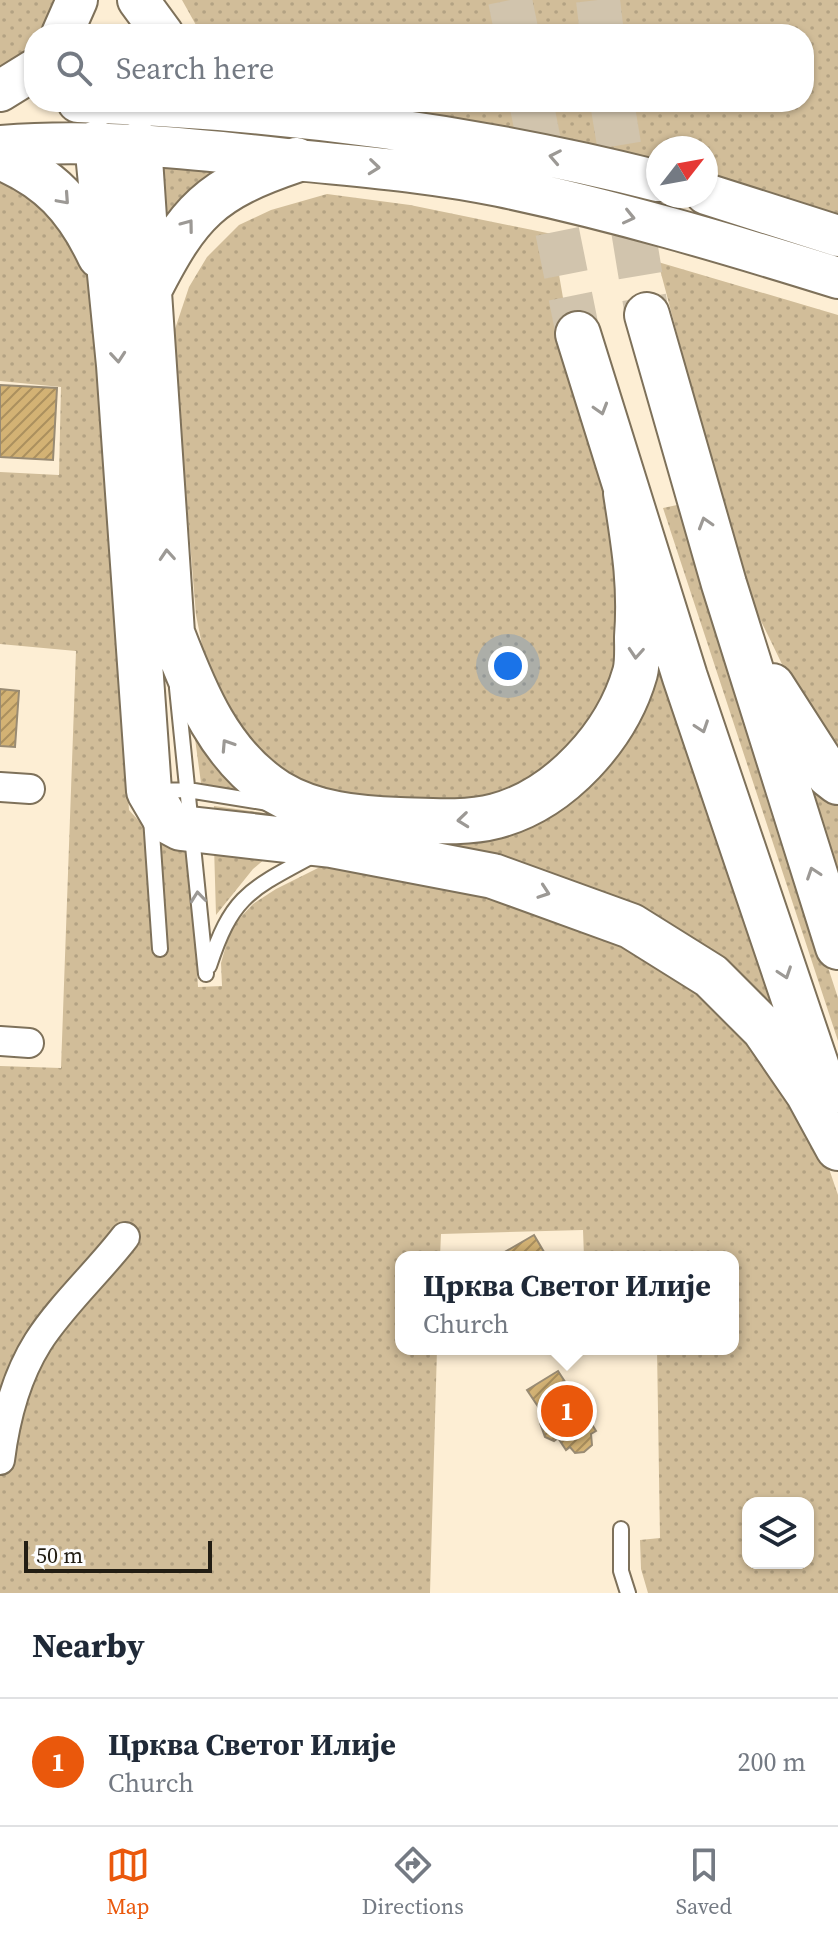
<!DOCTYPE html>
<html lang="en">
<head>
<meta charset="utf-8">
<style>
  body { margin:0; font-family:"Source Serif 4",serif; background:#f2f2f3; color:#1f2937 }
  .controls { position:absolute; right:24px; bottom:24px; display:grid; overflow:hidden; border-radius:16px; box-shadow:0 2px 6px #0004 }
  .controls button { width:72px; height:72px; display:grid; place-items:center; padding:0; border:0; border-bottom:2px solid #e0e1e3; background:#fff; color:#1f2937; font:40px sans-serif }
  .compass { position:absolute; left:646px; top:136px; width:72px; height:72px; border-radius:50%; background:#fff; box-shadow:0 2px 6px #0004; rotate:59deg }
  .scale { position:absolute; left:24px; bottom:20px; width:188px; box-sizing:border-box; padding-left:8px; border:4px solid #221d13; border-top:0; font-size:22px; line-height:28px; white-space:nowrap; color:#221d13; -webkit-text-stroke:6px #fdfdfd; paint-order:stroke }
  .you { position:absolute; left:508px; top:666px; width:28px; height:28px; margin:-20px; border:6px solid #fff; border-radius:50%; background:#1a73e8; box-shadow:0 0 0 12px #1a73e833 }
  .badge { display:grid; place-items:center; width:52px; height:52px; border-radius:50%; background:#ea580c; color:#fff; font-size:26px; font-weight:700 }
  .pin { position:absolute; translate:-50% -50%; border:4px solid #fff; box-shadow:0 2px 8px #0006 }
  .popup { position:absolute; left:395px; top:1251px; width:344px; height:104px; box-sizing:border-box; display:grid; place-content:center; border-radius:16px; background:#fff; filter:drop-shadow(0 2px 6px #0005); font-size:26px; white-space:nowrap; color:#747a83 }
  .popup b { font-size:30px; color:#1f2937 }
  .popup::after { content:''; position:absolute; left:50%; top:100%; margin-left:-16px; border:16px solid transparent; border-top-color:#fff }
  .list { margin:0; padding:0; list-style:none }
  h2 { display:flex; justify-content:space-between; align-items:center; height:104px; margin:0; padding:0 32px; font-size:34px }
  h2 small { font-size:26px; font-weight:400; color:#747a83 }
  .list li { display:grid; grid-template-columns:52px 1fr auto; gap:24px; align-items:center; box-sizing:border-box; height:128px; padding:0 32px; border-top:2px solid #e0e1e3 }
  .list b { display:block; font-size:30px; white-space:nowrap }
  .list p { margin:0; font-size:26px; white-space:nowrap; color:#747a83 }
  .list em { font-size:26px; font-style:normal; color:#747a83 }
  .icon { flex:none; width:44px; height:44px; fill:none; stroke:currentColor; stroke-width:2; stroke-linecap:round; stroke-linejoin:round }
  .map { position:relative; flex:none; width:838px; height:1593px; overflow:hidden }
  .search { position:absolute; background:#fff; box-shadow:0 2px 6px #0004; left:24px; right:24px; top:24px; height:88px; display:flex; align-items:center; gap:20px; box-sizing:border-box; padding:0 28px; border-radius:32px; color:#747a83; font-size:30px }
  .sheet { height:232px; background:#fff }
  nav { display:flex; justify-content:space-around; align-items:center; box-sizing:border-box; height:112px; border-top:2px solid #e0e1e3; background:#fff; font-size:22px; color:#747a83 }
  nav a { display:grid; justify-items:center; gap:4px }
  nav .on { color:#ea580c }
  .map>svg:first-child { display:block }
</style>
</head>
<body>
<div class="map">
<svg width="838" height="1593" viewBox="0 0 838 1593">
  <defs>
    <pattern id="grass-dots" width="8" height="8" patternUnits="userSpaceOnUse" patternTransform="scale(2)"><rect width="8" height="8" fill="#d1bd99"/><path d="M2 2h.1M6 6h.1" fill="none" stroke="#b3a283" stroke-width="1.8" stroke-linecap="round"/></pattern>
    <pattern id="building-hatch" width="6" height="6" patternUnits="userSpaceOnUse" patternTransform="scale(2)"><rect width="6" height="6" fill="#d3b274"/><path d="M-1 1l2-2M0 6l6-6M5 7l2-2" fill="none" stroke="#ab905e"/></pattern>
  </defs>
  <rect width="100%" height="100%" fill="#fdeed4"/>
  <path fill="url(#grass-dots)" fill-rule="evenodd" d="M0,0h66l-12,34h-20v27l-34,26z
    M182,0h656v227l-132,-42v-37h-48v24l-339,-70h485v-68h-603z
    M157,164l84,2 -82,75z
    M0,177l44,24 50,63 35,546 19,21 42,16 8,140 24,-1 -1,-23 8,-28 8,-14 16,-17 23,-15 52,-26 166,26 129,50 81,52 51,51 69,112 14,41v398h-190l-7,-24 -1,-29 20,-2 -3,-189h76v-92h-149l-1,-27 -142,4 -1,23h-39v92h36l-7,244h-430v-527l61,2 15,-417 -76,-7v-172l59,3 2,-88 -61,-6zM748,1503h60v60h-60z
    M327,194l83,11 142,29 20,116 41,144 11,180 -46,74 -83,56 -167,-3 -82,-49 -39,-82 -11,-55 -23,-280 16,-48 18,-30 32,-32 32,-15z
    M658,262l180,53v441l-41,-61 -53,-109z
    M677,505l161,493v43l-175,-533z
    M657,662l114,339 -125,-87 -433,-93 1,-15 229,32 141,-62 48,-42z
    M190,701l68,94 -57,-12z
    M801,759l37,42v78z
    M214,846l59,6 -20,17 -37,46z"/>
  <path fill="url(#building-hatch)" stroke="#998b73" stroke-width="2" d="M0,385l57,3 -4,72 -53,-3z
    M0,689l19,2 -4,56 -15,-1z
    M534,1235l13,22h-51z
    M558,1371l17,26h11l6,9 -4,12 8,13 -5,3 1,11 -8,7 -9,1 -5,-6 -4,3 -8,-12 -4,3 -9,-4 -5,-14 5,-6 -18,-27z"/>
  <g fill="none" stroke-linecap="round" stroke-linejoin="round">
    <path stroke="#d1c4ad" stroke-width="44" stroke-dasharray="44 22" stroke-linecap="butt" d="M510,0l7,34
      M598,0l4,34
      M531,102l47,232
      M612,102l35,213"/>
    <defs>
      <path id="lane" d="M177,688l29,286
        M158,791l30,-1 80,13
        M151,818l9,131
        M209,966c23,-70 40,-76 103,-110
        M621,1529v42l7,22"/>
      <path id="street" d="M0,787l30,2
        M0,1041l29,2
        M0,1460c5,-40 16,-83 38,-118 22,-35 61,-71 87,-105"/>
      <path id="secondary" d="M138,0l25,34
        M62,34l15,-34
        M0,91l34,-21
        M78,102c195,7 391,31 580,79
        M0,146c99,-8 197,3 296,14 68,7 136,12 203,26 115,24 227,57 339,92
        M706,194l132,42"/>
      <path id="highway" d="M97,143l22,222 30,426 17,29 15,8 150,17 162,31 138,50 80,50 53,53 44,64 30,55
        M139,144l33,489c23,60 48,123 105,159 36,22 81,27 123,28 31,1 66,4 96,-4 64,-17 121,-80 139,-143 3,-11 2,-25 2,-36 4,-53 -3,-92 -11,-144
        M0,157c49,20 77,50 100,99
        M148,292c41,-81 62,-103 148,-132
        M647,315l77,269 114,363
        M578,334l107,343 141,417
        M772,686l57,89 9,7"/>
    </defs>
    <use href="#lane" stroke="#7e715a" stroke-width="18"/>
    <use href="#street" stroke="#7e715a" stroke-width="32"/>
    <use href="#secondary" stroke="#7e715a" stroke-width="44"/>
    <use href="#highway" stroke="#7e715a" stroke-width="48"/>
    <use href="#lane" stroke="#fff" stroke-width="14"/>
    <use href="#street" stroke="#fff" stroke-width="28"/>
    <use href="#secondary" stroke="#fff" stroke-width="40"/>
    <use href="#highway" stroke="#fff" stroke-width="44"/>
  </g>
  <defs><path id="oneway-chevron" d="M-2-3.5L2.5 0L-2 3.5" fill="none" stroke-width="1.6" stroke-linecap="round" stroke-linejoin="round" transform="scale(2)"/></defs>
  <g stroke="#9c9995">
    <use href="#oneway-chevron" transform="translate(555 157) rotate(-169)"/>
    <use href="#oneway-chevron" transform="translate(374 167) rotate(6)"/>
    <use href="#oneway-chevron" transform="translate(64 199) rotate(48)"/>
    <use href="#oneway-chevron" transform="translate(629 217) rotate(13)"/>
    <use href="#oneway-chevron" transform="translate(188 225) rotate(-53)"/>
    <use href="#oneway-chevron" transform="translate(118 357) rotate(85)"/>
    <use href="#oneway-chevron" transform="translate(601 409) rotate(73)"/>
    <use href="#oneway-chevron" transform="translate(705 523) rotate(-107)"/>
    <use href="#oneway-chevron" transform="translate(167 555) rotate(-94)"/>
    <use href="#oneway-chevron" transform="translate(636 653) rotate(94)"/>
    <use href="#oneway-chevron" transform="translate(702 727) rotate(71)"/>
    <use href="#oneway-chevron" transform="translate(227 745) rotate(-123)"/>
    <use href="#oneway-chevron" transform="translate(463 820) rotate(174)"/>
    <use href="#oneway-chevron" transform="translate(813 873) rotate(-109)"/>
    <use href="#oneway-chevron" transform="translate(544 892) rotate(19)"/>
    <use href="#oneway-chevron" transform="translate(198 897) rotate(-96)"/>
    <use href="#oneway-chevron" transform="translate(785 973) rotate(71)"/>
  </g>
</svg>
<div class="controls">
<button><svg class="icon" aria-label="layers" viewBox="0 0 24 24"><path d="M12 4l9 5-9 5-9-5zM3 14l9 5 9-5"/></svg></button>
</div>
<svg class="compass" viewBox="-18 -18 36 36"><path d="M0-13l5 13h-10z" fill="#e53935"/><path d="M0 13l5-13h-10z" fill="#747a83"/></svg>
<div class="scale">50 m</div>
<div class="you"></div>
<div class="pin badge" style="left:567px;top:1411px">1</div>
<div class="popup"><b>Црква Светог Илије</b>Church</div>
<div class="search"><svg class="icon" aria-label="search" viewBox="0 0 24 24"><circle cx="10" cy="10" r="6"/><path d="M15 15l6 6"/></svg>Search here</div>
</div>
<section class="sheet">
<h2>Nearby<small></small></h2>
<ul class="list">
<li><span class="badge">1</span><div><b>Црква Светог Илије</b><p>Church</p></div><em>200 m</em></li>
</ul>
</section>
<nav>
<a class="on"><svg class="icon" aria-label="map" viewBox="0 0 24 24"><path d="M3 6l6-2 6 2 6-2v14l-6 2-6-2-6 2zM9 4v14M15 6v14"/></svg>Map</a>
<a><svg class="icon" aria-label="directions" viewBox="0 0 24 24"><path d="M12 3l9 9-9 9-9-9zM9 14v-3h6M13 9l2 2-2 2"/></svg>Directions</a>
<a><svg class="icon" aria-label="saved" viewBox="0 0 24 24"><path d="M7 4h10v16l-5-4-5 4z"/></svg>Saved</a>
</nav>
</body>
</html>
